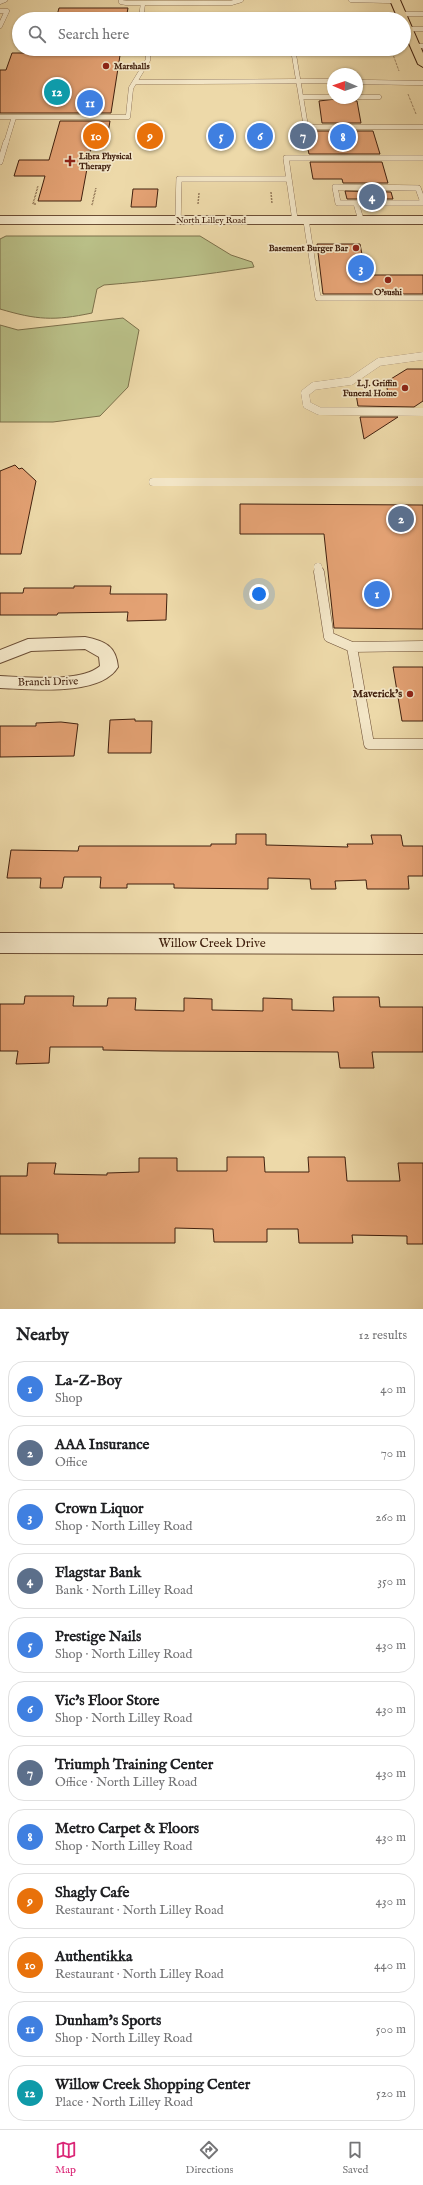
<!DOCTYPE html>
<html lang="en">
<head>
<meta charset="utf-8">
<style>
  body { margin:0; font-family:"IM FELL English",serif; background:#f2f2f2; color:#202124 }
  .compass { position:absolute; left:327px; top:68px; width:36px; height:36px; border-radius:50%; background:#fff; box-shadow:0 1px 3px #0004; rotate:272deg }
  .you { position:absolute; left:259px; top:594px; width:14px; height:14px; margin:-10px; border:3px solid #fff; border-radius:50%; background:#1a73e8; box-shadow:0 0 0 6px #1a73e833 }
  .badge { display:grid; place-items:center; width:26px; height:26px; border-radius:50%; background:#db2777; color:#fff; font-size:13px; font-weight:700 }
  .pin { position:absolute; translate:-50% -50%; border:2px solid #fff; box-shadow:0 1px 4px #0006 }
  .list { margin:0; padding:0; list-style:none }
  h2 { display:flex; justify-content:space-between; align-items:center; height:52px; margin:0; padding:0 16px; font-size:17px }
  h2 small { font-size:13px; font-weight:400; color:#757577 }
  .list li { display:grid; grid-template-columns:26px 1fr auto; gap:12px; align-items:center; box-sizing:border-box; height:56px; margin:0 8px 8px; padding:0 8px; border:1px solid #e0e0e0; border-radius:16px }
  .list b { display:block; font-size:15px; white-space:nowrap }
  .list p { margin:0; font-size:13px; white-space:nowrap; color:#757577 }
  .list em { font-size:13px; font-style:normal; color:#757577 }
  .icon { flex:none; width:22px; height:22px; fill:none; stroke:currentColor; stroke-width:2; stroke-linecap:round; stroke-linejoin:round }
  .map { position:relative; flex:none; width:423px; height:1309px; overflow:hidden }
  .search { position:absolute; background:#fff; box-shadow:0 1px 3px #0004; left:12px; right:12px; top:12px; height:44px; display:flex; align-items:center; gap:10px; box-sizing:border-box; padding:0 14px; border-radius:22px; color:#757577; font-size:15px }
  .sheet { height:820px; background:#fff }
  nav { display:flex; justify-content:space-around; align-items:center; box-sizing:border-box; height:56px; border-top:1px solid #e0e0e0; background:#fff; font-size:11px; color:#757577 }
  nav a { display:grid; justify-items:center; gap:2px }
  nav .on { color:#db2777 }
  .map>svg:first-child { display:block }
</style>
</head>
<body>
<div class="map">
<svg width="423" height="1309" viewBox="0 0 423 1309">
  <rect width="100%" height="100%" fill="#edd9a9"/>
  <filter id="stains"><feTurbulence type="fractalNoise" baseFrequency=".005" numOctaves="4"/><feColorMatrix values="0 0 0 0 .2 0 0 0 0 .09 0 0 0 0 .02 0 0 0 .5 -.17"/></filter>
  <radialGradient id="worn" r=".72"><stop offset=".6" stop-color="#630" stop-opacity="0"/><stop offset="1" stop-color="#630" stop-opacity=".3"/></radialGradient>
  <path fill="#b9bf87" stroke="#7d704a" d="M6,236h194l31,19 21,7 2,5c-50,8 -100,14 -150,18l-7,4 -5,24c-38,8 -55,7 -92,-4v-70z
    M123,318l16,12 -11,57 -28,29 -47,6h-53v-97l18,5z"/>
  <path fill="#e4a274" stroke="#41200e" d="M59,8h69l-2,11h-70z
    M33,49h88l-10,64h-111v-43h6l6,-17h20z
    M336,99l21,2 4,22h-39l-3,-22z
    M60,121h50l-4,24 -15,2 -10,54h-43l7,-25h-31l5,-16h30z
    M313,131h60l7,23h-71l-5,-22z
    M310,162h72l6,21h-45l-1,-4h-29z
    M133,189h25l-2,18h-25z
    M345,191l46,1 2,7h-46z
    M317,244h43l6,31h57v19h-100z
    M407,369h16v32l-9,6 -56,-1 -2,-12h32l-2,-12z
    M360,417h38l-34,22z
    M15,465l4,4 3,-1 14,13 -15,73h-21v-83z
    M240,504l183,1v124l-89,-1 -10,-94h-84z
    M74,586h37l-1,8h57l-1,26 -39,1 1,-9 -70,1 -1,2h-57v-22h23l1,-5h50z
    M393,667h30v54h-21z
    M135,719v2h17l-1,32h-43l2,-33z
    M61,722l17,2 -4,32 -74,1v-31h36v-3z
    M236,834h30v11l82,2 -1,-3h26l-2,-9h30l2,11h20v30h-15l1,13h-42l-1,-9 -31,1 1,8h-25l-1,-10 -42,-1v11l-94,-1v-4h-47v4h-27l1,-11h-37l-2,11h-22l1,-10h-34l4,-28 67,1 1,-5h132v-2h25z
    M25,996h49l-1,10h34l1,-8h28l-1,12 49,1v-13l28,1v11l51,1v-13l29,1v11l42,1 -1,-14h46l1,10h43v45h-51l2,16h-34l-2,-16 -176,-1 -59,-1v-3h-53l-1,16 -33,1 2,-13h-18v-47h24z
    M227,1157h37l1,15h44l-1,-15h37l2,24h53l-2,-18h25v81h-16v-8l-55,-1 1,8h-54l-1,-14h-31v13h-53l-1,-13 -38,-1v15h-117v-9h-58v-58h27l1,-13h28l-2,11 53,1v-2l32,-1v-14h38v13h50z"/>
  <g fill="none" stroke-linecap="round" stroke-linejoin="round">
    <defs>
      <path id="service-far3" d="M121,0v2l6,1h104l10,-3
        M351,0l44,1
        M0,2l5,-2
        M0,11h7l-7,15
        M400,14h23
        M141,19l2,-16
        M407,29h16
        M415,46h8
        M293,49l13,78h117
        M135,82l198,-1
        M357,82l66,1
        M301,97h32
        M357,97h22
        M0,117h14l-8,26
        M14,117h114l3,-29 17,-28v-11"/>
      <path id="service-far2" d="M0,162l6,-20
        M289,179l-3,-21h137
        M356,203h-18l-3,-16 83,1 5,14
        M178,220l1,-41h110l6,41
        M306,220l12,78h105
        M361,220l-5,-17h67"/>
      <path id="service-far1" d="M423,356l-44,6 -28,19 -37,5 -9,7 2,12 12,6 104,1
        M153,482h270
        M318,567l1,6"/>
      <path id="service" d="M319,572l10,65 23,10
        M423,646l-71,1 17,97h54"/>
      <path id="minor" d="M85,637c20,4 31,9 33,30 -18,30 -87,22 -118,21v-12c26,1 80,7 100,-10l-1,-9 -14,-8 -54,2 -31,12v-13l28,-11z
        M0,933l423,1v20l-423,-1z"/>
      <path id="tertiary" d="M0,216h423v8h-423z"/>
      <path id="primary" d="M390,0h10l23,53v14l-5,-3 -14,-32v-13h-6z"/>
    </defs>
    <use href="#service-far3" stroke="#6c4e35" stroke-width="5"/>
    <use href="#service-far2" stroke="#6c4e35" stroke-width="6"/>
    <use href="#service-far1" stroke="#6c4e35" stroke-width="8"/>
    <use href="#service" stroke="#6c4e35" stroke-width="11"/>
    <use href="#minor" stroke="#6c4e35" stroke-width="2"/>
    <use href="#tertiary" stroke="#6c4e35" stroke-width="2"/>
    <use href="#primary" stroke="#41200e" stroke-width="2"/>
    <path stroke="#41200e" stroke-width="1" stroke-dasharray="0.5 1" stroke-linecap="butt" d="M377,13l2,6
      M391,49l8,22
      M408,94l8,20"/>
    <path stroke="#41200e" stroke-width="1.5" stroke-dasharray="0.5 1" stroke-linecap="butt" d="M271,192l1,12
      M36,204h-3l5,-18
      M198,204l1,-11
      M92,205l4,-17"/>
    <use href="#service-far3" stroke="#f3e6c7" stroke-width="4.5"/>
    <use href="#service-far2" stroke="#f3e6c7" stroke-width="5.5"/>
    <use href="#service-far1" stroke="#f3e6c7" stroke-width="8"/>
    <use href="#service" stroke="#f3e6c7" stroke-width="10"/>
    <use href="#minor" fill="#f3e6c7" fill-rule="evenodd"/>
    <use href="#tertiary" fill="#f3e6c7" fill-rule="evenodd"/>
    <use href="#primary" fill="#edd9a9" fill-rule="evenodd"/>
  </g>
  <g fill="#8f2418" stroke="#f3e6c7" stroke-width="1.5">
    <circle cx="106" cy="66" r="4"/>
    <path d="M68 155h4v4h4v4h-4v4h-4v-4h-4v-4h4z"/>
    <circle cx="356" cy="248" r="4"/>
    <circle cx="388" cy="280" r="4"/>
    <circle cx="405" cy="388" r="4"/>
    <circle cx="410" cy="694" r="4"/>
  </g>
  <g text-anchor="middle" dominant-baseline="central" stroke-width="3.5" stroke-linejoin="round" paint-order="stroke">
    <g font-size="9" font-weight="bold" fill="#41200e" stroke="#f3e6c7" text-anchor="start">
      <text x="114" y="66">Marshalls</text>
      <text x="79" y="156">Libra Physical<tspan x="79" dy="10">Therapy</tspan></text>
      <text x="348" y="248" text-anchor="end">Basement Burger Bar</text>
      <text x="388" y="292" text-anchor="middle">O'sushi</text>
      <text x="397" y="383" text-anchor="end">L.J. Griffin<tspan x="397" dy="10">Funeral Home</tspan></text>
    </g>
    <g font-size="9" fill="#41200e" stroke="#f3e6c7">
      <text x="211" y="220">North Lilley Road</text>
    </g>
    <g font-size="11" fill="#41200e" stroke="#f3e6c7">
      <text transform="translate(48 682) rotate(-1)">Branch Drive</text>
    </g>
    <g font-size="11" font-weight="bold" fill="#41200e" stroke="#f3e6c7" text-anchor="end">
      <text x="402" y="694">Maverick's</text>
    </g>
    <g font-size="13" fill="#41200e" stroke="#f3e6c7">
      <text x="212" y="943">Willow Creek Drive</text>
    </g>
  </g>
  <rect width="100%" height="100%" filter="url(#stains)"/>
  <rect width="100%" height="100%" fill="url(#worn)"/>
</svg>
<svg class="compass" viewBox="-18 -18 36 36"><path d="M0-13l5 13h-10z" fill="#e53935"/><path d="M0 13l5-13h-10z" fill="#757577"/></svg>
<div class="you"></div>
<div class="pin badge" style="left:377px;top:594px;background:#3f7fe0">1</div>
<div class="pin badge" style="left:401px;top:519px;background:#5c6f8a">2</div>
<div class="pin badge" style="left:361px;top:268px;background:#3f7fe0">3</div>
<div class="pin badge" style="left:372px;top:197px;background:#5c6f8a">4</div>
<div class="pin badge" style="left:221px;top:136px;background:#3f7fe0">5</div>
<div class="pin badge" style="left:260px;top:136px;background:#3f7fe0">6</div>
<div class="pin badge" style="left:303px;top:136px;background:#5c6f8a">7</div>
<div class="pin badge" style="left:343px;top:137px;background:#3f7fe0">8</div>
<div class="pin badge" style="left:150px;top:136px;background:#e8710a">9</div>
<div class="pin badge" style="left:96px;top:136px;background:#e8710a">10</div>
<div class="pin badge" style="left:90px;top:103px;background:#3f7fe0">11</div>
<div class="pin badge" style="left:57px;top:92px;background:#0f9aa8">12</div>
<div class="search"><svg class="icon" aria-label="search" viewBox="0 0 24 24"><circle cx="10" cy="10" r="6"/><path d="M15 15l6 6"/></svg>Search here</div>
</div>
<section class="sheet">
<h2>Nearby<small>12 results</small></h2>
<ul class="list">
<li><span class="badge" style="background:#3f7fe0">1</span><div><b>La-Z-Boy</b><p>Shop</p></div><em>40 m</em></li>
<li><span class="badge" style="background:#5c6f8a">2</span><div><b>AAA Insurance</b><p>Office</p></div><em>70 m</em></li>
<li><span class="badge" style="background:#3f7fe0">3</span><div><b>Crown Liquor</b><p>Shop · North Lilley Road</p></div><em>260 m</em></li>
<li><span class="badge" style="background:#5c6f8a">4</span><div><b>Flagstar Bank</b><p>Bank · North Lilley Road</p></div><em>350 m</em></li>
<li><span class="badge" style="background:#3f7fe0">5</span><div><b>Prestige Nails</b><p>Shop · North Lilley Road</p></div><em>430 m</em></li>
<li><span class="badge" style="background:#3f7fe0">6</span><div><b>Vic's Floor Store</b><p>Shop · North Lilley Road</p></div><em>430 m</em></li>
<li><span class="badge" style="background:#5c6f8a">7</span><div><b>Triumph Training Center</b><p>Office · North Lilley Road</p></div><em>430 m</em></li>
<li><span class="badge" style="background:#3f7fe0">8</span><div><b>Metro Carpet &amp; Floors</b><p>Shop · North Lilley Road</p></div><em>430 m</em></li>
<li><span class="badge" style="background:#e8710a">9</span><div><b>Shagly Cafe</b><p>Restaurant · North Lilley Road</p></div><em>430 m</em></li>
<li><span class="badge" style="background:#e8710a">10</span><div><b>Authentikka</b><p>Restaurant · North Lilley Road</p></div><em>440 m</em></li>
<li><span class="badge" style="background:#3f7fe0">11</span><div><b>Dunham's Sports</b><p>Shop · North Lilley Road</p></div><em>500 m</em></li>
<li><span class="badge" style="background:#0f9aa8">12</span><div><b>Willow Creek Shopping Center</b><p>Place · North Lilley Road</p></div><em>520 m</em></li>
</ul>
</section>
<nav>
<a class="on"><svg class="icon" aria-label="map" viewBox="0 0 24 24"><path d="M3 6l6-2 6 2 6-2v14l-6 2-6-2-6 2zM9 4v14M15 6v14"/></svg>Map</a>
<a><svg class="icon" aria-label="directions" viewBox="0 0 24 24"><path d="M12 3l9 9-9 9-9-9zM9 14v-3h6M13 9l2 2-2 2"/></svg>Directions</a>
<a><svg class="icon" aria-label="saved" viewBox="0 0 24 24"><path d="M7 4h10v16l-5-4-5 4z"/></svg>Saved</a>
</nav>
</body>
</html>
